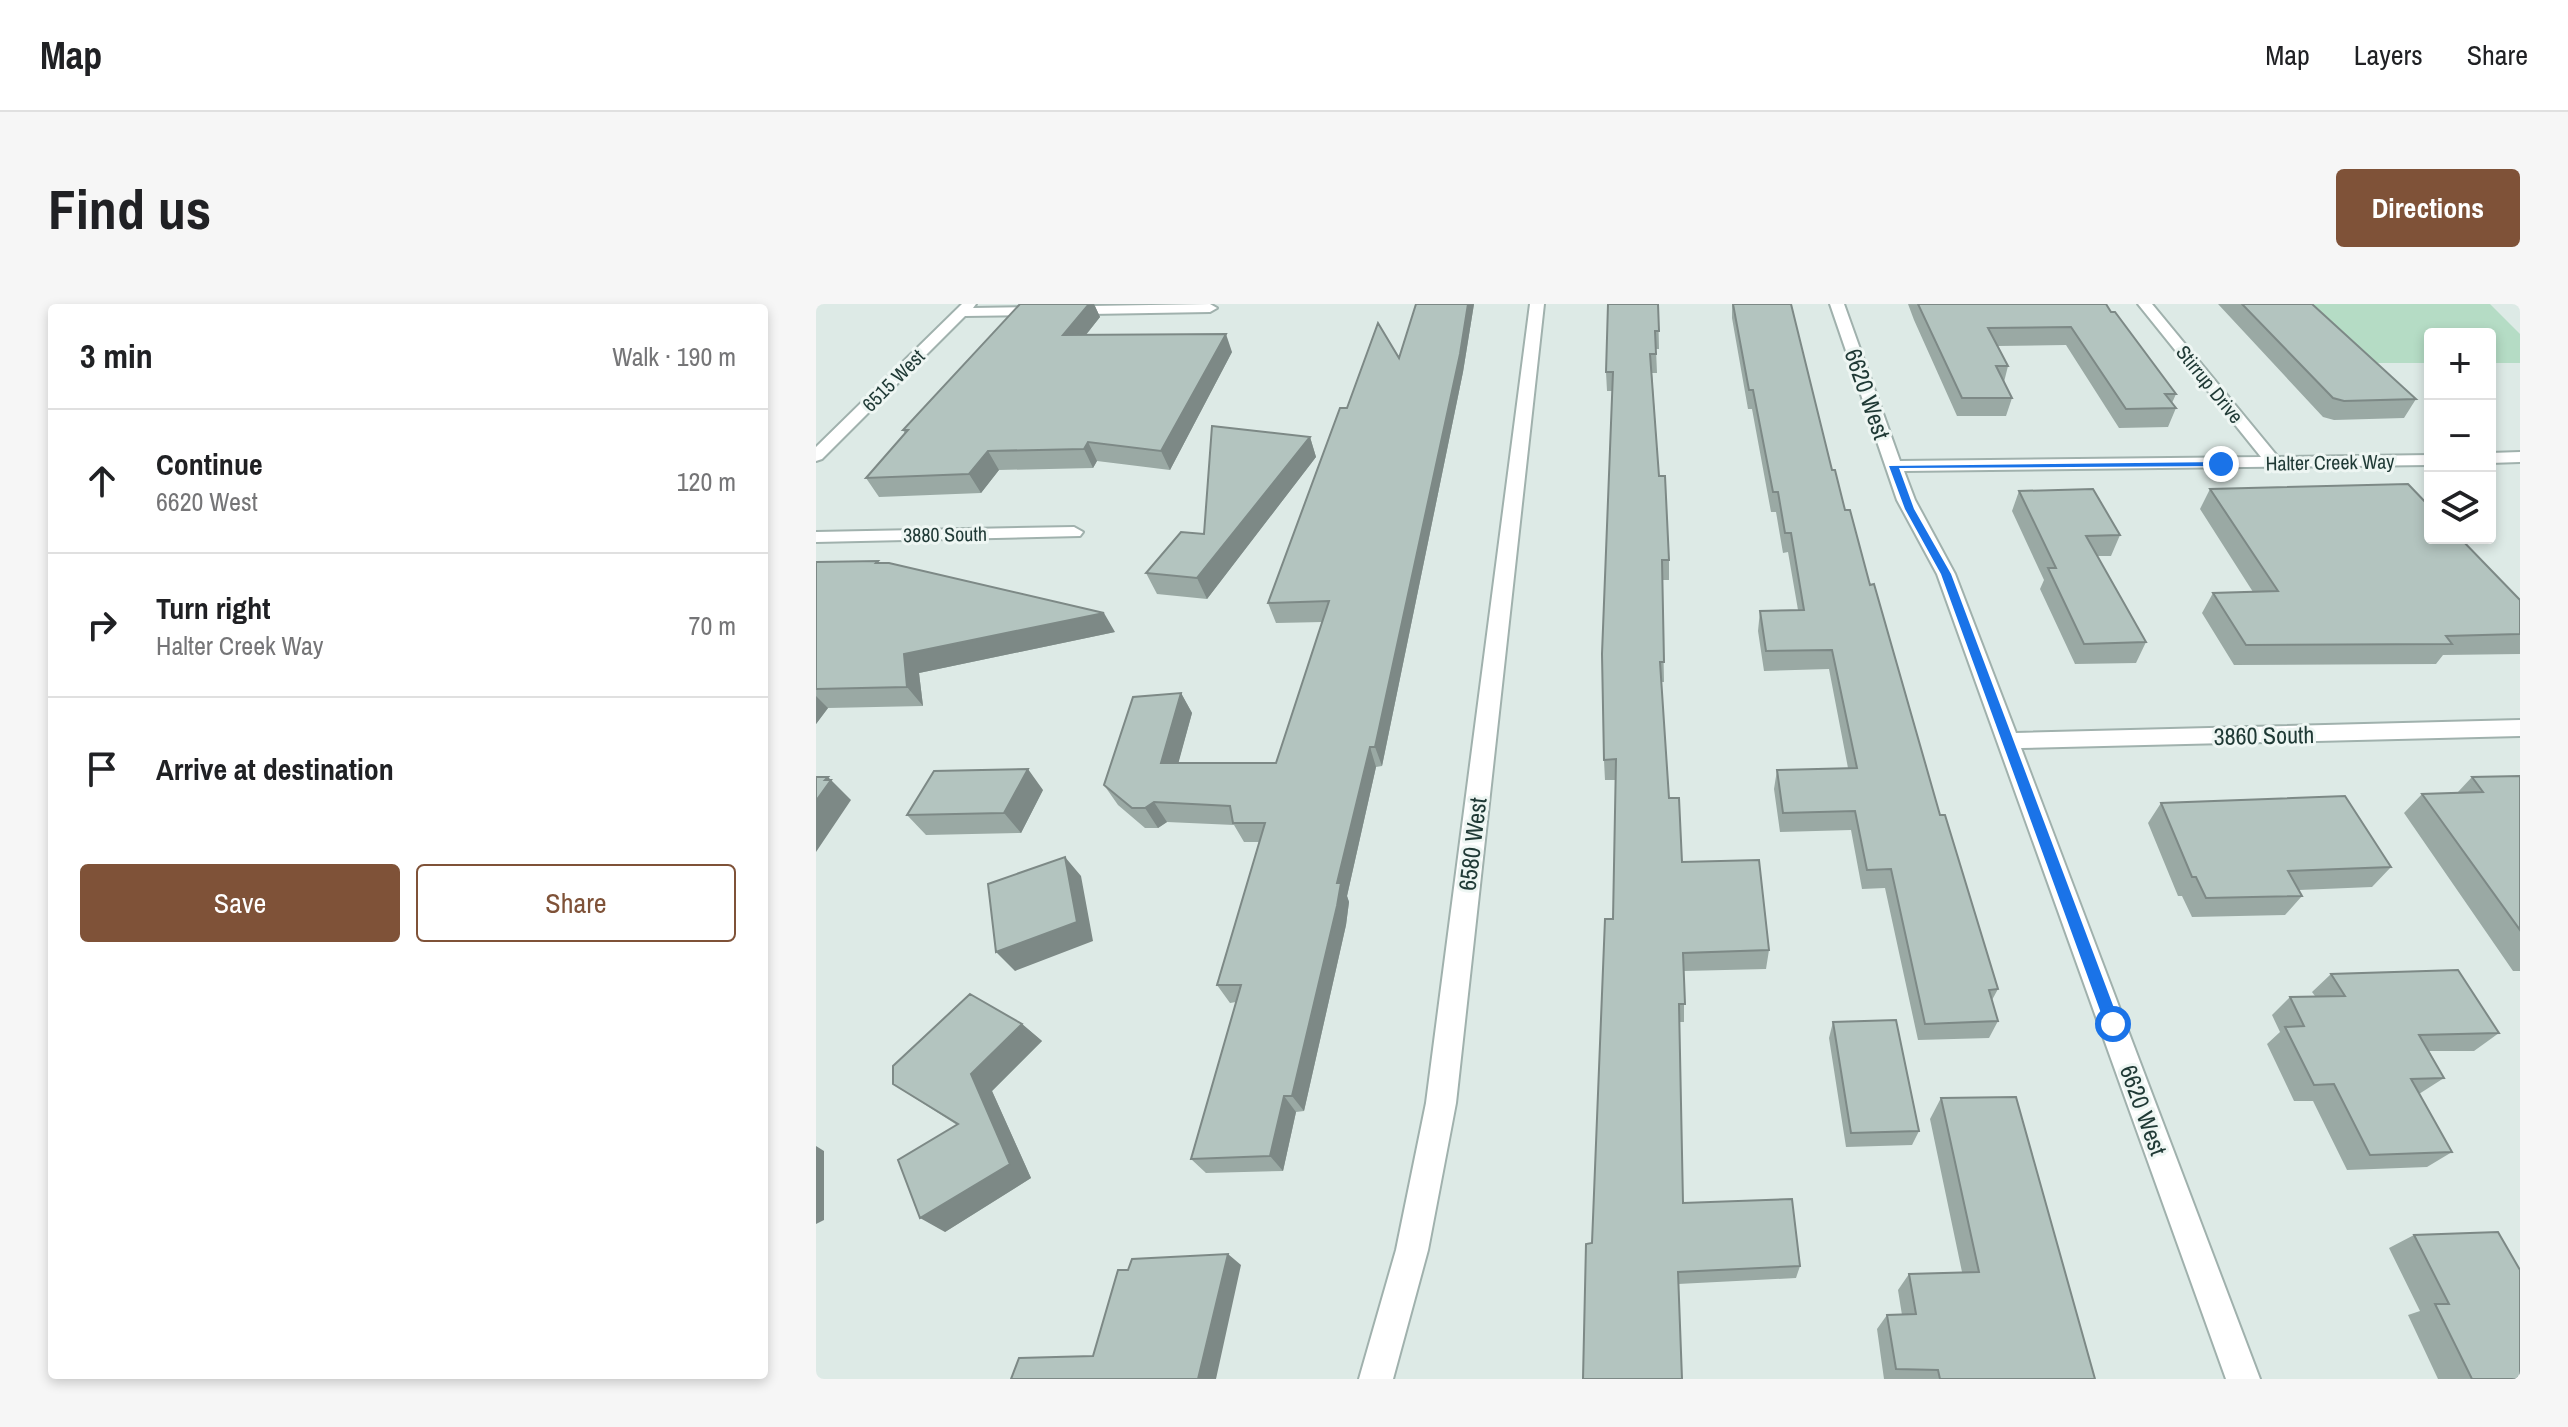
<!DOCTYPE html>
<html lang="en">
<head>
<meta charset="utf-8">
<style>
  body { margin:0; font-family:"Archivo Narrow",sans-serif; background:#f6f6f6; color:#202124 }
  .controls { position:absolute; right:24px; top:24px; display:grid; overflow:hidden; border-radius:8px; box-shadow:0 4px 12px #0003 }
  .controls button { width:72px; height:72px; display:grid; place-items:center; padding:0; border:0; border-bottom:2px solid #e0e0e0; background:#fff; color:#202124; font:40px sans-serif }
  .stop { position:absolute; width:24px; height:24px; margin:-18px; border:6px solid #1a73e8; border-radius:50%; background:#fff }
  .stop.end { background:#1a73e8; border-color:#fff; box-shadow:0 2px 8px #0008 }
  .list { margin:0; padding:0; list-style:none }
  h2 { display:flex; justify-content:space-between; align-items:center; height:104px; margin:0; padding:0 32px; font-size:34px }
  h2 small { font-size:26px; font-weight:400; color:#757577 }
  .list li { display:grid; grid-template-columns:52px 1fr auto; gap:24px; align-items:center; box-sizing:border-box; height:144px; padding:0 32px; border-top:2px solid #e0e0e0 }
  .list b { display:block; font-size:30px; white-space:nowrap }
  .list p { margin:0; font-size:26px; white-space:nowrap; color:#757577 }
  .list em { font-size:26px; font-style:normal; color:#757577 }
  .actions { display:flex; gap:16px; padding:24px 32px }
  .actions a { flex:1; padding:18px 0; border:2px solid #7f5238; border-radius:8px; text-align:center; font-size:28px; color:#7f5238 }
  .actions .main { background:#7f5238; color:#fff }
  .icon { flex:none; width:44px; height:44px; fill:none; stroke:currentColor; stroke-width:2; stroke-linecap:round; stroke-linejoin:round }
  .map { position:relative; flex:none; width:1704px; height:1075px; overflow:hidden; border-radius:8px }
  header { display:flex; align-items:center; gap:48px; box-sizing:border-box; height:112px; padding:0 40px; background:#fff; border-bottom:2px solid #e0e0e0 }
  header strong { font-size:38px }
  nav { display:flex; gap:44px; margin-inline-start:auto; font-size:28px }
  .intro { display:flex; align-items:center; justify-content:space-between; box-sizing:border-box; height:192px; padding:0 48px }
  h1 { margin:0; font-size:56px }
  .button { padding:20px 36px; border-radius:8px; background:#7f5238; color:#fff; font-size:28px; font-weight:700 }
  main { display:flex; gap:48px; padding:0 48px }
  aside { flex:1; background:#fff; border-radius:8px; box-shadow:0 4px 12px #0003 }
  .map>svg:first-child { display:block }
</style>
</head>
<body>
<header>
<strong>Map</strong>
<nav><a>Map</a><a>Layers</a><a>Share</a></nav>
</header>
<div class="intro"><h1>Find us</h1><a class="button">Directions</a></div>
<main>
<aside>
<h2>3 min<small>Walk · 190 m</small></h2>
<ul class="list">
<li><svg class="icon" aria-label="ahead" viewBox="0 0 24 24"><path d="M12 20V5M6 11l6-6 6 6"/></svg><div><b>Continue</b><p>6620 West</p></div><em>120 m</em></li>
<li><svg class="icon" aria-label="right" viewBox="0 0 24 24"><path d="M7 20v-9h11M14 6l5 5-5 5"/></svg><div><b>Turn right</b><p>Halter Creek Way</p></div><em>70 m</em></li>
<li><svg class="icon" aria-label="arrive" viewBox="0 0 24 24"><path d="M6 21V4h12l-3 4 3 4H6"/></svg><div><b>Arrive at destination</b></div></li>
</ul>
<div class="actions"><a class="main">Save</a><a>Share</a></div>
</aside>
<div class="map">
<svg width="1704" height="1075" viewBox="0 0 1704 1075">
  <rect width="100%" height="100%" fill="#ddeae6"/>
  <path fill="#b5dcc5" d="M1480,0h194l30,30v29h-30v-29h-60v29h-72z"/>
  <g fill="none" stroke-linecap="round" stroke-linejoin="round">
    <defs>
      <path id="minor" d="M146,0h14l-3,4 237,-4 7,4 -7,4 -245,4 -143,143 -6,2v-14z
        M714,0h14l-88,799 -28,147 -35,129h-34l37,-129 30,-147z
        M1014,0h14l56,157 361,-4 -123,-153h14l126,153 152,-2v10l-526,6 11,29 40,74 61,159 504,-13v16l-499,12 239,631h-34l-289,-805 -40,-74z
        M1704,148v10l-30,1v-10z
        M258,223l9,5 -3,4 -264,6v-10z"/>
    </defs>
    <use href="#minor" stroke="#a0b1ad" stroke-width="4"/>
    <use href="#minor" fill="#fff" fill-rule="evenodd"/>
  </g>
  <path fill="#9aa9a4" d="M273,0h5l6,13 -14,18 146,17 -62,118 -73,-9 -4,7 -94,2 -18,23 -102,4 -13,-19 39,-44 -2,-4z
    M600,0h58l-11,68 -81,394 -6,1 -29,129 2,6 -3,23 -42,186 -8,1 -13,59 -77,2 -15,-14 45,-157 -6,1 -13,-18 43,-143h-16l-10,-17 -67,-3 -9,6h-13l-27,-23 -14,-20 77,-92 11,20 -14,50h98l47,-141 -47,1 -8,-20 79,-195 52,-50z
    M842,0l1,45h-3l1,24h-5l7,103 10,84v20h-7l2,102h-3l8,116 13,64 87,88 -3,19 -82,2v51h-5l4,181 117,63 -4,12 -118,6 -86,-41 21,-324 3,-139h-11l-1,-20 8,-369h-5l-1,-19z
    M916,0l100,166 38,115 70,230 58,174 -6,11 6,21 -9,17 -71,2 -33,-152 -23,1 -11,-59 -71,2 -6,-43 3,-19 71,-2 -19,-99 -65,2 -6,-40 2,-20 38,-1 -10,-58 -5,1 -7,-41h-5l-19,-103h-4l-16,-91z
    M1092,0h198l5,8 65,82 -4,9 4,5 -8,19 -49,1 -53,-83 -69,1 11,20 -4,16 8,16 -6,18h-49l-43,-96z
    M1402,0h94l104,95 -12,19 -70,2 -11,-3z
    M494,133l6,20 -109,142 -50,-5 -11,-21 58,-39z
    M1394,185l310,111v54l-77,1 -7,9 -202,1 -32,-52 11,-20 40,-1 -53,-83z
    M1203,187l101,44 -9,21h-14l49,86 -10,21 -61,1 -35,-75 4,-9 -32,-69z
    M62,257l2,2 235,69 -196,41 4,33 -95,2 -12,16v-162z
    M1704,472v195h-7l-109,-158 18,-19 35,-1 15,-16z
    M227,486l-22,43 -95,2 -19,-20z
    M1345,499l230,64 -19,20 -73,3 3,6 -17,19 -93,2 -10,-21h-4l-30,-73z
    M1515,670l168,59 -25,18h-45l15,27 -25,16 33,58 -25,15 -80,3 -34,-69h-19l-27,-57 13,-12 -8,-17 18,-18 25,-1 -3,-4z
    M1017,718l86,109 -7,14 -66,2 -17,-109z
    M206,720l20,17 -50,50 39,87 -86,54 12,-107 -64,-41z
    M1125,794l154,281h-211l-7,-50 10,-14h15l-4,-25 11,-16 53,-2 -32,-153z
    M1598,931l106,144h-82l-30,-64 12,-4 -31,-63z"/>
  <path fill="#7d8986" d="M273,0h5l6,13 -28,35 -9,-17z
    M652,0h6l-11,68 -81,394 -7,-19z
    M410,30l6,18 -62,118 -9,-19z
    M494,133l6,20 -109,142 -10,-21z
    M272,138l9,19 -4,7 -9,-19z
    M172,147l11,19 -18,23 -12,-19z
    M288,309l11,19 -196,41 4,33 -16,-19 -3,-33z
    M365,389l11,20 -19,70 -12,-20z
    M0,392l12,12 -12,16z
    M554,443l6,20 -29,129 2,6 -3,23 -42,186 -12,-15 45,-213z
    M212,465l15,21 -22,43 -17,-20z
    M12,473l23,23 -35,52v-51z
    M338,498l13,20 -9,6 -13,-20z
    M249,553l16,19 12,65 -78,30 -19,-19z
    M206,720l20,17 -50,50 39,87 -86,54 -25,-14 90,-54 -39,-90z
    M468,792l12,16 -13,59 -13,-15z
    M0,842l8,5v69l-8,4z
    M412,950l13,11 -25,114h-18z"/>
  <path fill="#b3c4bf" stroke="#7d8986" stroke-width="2" d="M204,0h69l-26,31 163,-1 -65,117 -73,-9 -4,7 -96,2 -19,23 -103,4 42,-48h-5z
    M600,0h52l-8,50 -85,393h-5l-33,136h4l-4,23 -45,190h-8l-14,60 -79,3 50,-174h-24l48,-162h-32l-3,-17 -76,-4 -9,6h-13l-28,-23 29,-88 48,-4 -20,70h115l53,-162 -61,2 72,-195h7l31,-85 21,35z
    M792,0h50l1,27h-4l1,23h-6l9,122h6l4,84h-7l2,102h-4l9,136h10l3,64 77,-2 10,90 -86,3 2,51h-6l4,199 109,-4 8,67 -122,6 4,107h-99l3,-135 6,-1 13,-324h8l3,-160 -12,1 -2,-106 11,-282h-7z
    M917,0h58l41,166h3l10,40h5l20,75 4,-1 66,231h5l53,174 -9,1 9,31 -73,3 -34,-155 -24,1 -12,-59 -72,2 -6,-43 80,-2 -25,-118 -66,1 -6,-40 44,-1 -13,-77h-6l-7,-41h-5l-20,-102h-4z
    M1102,0h188l5,8h4l61,82h-11l11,14 -50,1 -55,-82 -83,1 20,38h-12l16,32h-50z
    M1426,0h70l104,95 -72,2 -11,-3z
    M396,122l98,11 -113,141 -51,-5 35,-41 23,2z
    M1592,180l22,23v31h30l60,62v34l-74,2 6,8 -206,1 -33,-52 65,-2 -68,-102z
    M1277,185l27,46 -34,1 60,106 -62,2 -36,-76h8l-37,-77z
    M62,257l-2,2h13l215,50 -200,41 3,33 -91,2v-127z
    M212,465l-24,44 -97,2 27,-44z
    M1704,472v154l-98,-136 61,-2 -11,-15z
    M0,473h12l-3,3h6l-15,21z
    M1529,492l46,71 -103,4 14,25 -96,2 -10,-21h-4l-31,-74z
    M249,553l12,65 -81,30 -8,-68z
    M1642,666l41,63 -80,2 25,43 -33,1 41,73 -82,3 -36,-71 -20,1 -29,-58 19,-1 -14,-29 55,-1 -14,-22z
    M154,690l52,30 -51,50 39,90 -90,54 -22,-58 60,-36 -65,-40v-18z
    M1080,716l23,111 -68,2 -18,-111z
    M1200,793l79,282h-155l-2,-9 -42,-1 -9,-54 29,-1 -7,-40 70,-2 -38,-174z
    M1682,928l22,38v109h-48l-37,-75h14l-35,-69z
    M412,950l-30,125h-187l8,-21 74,-2 25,-86h10l4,-11z"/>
  <path fill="#1a73e8" d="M1405,158l3,4 -325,2 15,41 37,65 169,450 -7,7 -8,-7 -164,-450 -36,-65 -16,-43z"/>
  <g text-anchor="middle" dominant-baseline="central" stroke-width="6" stroke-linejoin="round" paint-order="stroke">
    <g font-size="20" fill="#1f3935" stroke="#eef6f3">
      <text transform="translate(77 76) rotate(-45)">6515 West</text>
      <text transform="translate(1394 80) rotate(51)">Stirrup Drive</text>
      <text transform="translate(1514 158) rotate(-1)">Halter Creek Way</text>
      <text transform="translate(129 230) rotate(-1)">3880 South</text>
    </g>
    <g font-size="24" fill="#1f3935" stroke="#eef6f3">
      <text transform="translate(1052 90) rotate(71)">6620 West</text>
      <text transform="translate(1448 431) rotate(-1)">3860 South</text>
      <text transform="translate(656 540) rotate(-83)">6580 West</text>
      <text transform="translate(1328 806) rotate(70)">6620 West</text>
    </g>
  </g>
</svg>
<div class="controls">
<button>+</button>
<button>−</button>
<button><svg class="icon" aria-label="layers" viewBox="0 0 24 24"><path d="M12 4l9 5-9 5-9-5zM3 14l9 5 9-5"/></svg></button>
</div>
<div class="stop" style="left:1297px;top:720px"></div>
<div class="stop end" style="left:1405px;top:160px"></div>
</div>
</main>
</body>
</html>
